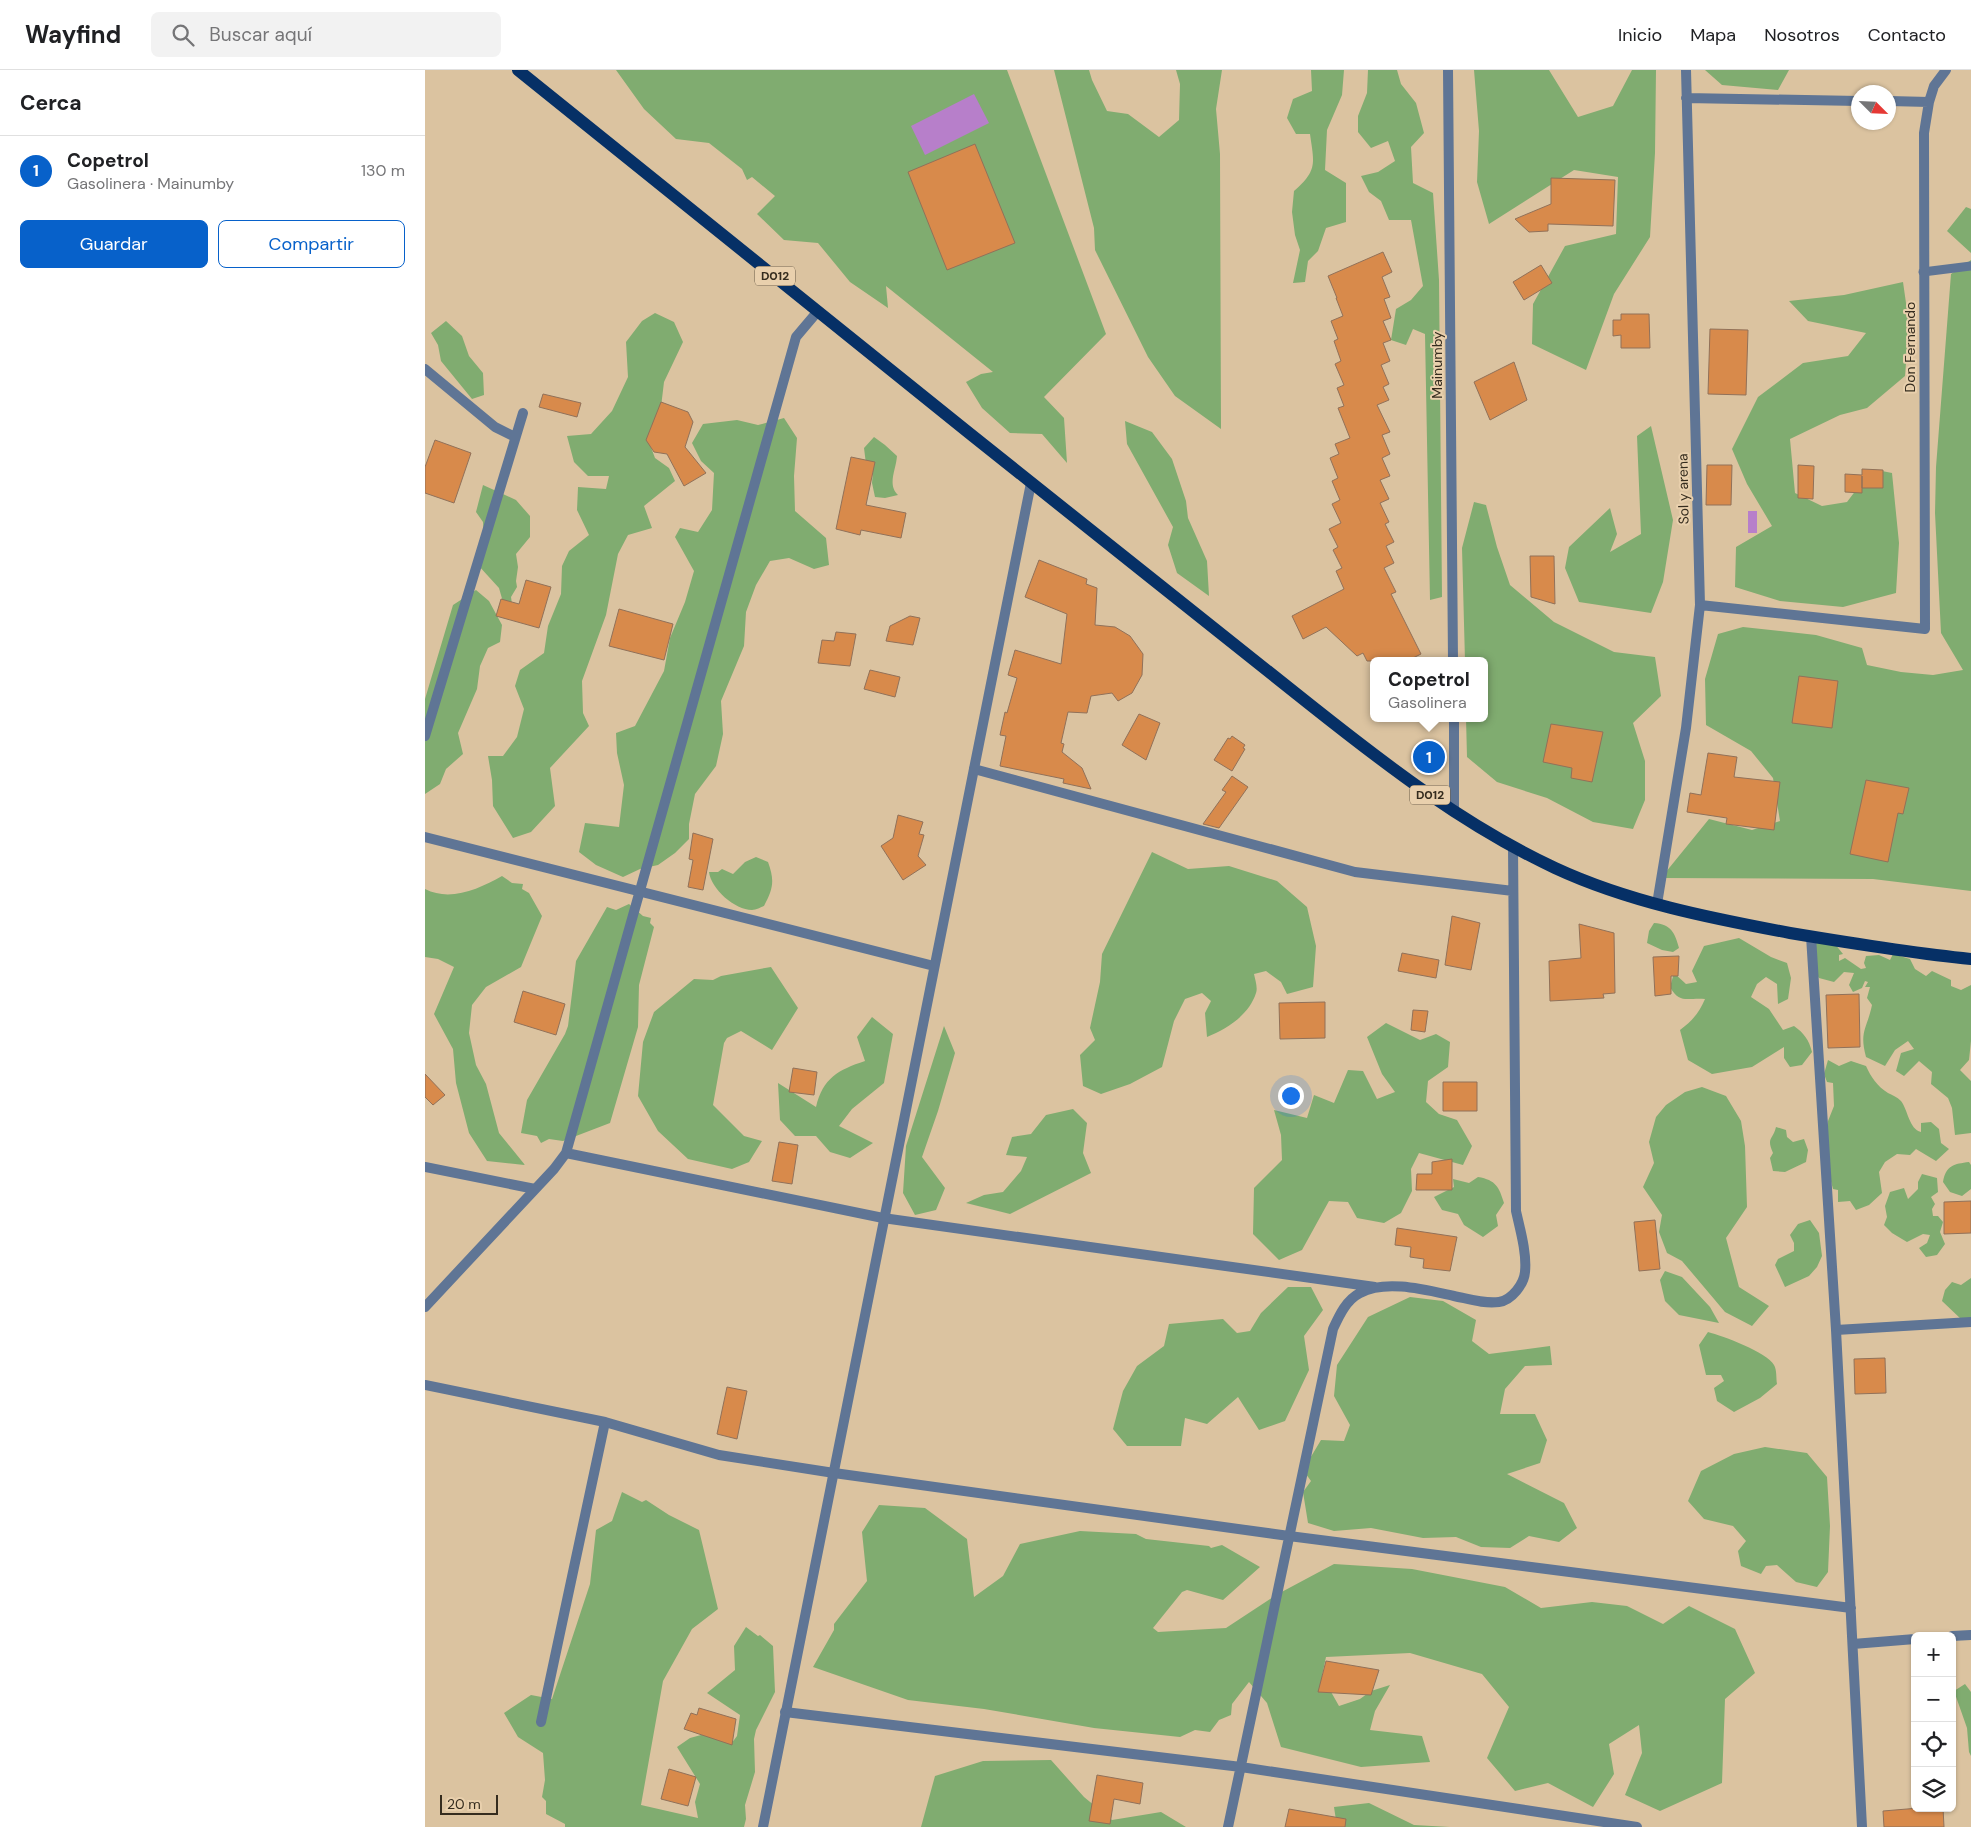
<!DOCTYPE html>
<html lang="es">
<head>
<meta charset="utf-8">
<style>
  body { margin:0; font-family:"DM Sans",sans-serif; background:#f2f2f2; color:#202124 }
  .controls { position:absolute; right:15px; bottom:15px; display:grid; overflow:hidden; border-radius:8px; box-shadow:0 1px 4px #0004 }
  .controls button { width:45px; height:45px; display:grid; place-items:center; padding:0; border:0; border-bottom:1px solid #e0e0e0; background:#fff; color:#202124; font:25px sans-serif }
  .compass { position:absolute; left:1426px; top:15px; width:45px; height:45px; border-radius:50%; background:#fff; box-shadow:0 1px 4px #0004; rotate:114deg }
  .scale { position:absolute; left:15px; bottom:12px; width:58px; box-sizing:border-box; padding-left:5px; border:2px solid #352c1e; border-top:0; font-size:14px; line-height:18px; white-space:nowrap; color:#352c1e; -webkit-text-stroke:4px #e9d0ad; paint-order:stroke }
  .you { position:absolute; left:865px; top:1025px; width:18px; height:18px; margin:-12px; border:4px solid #fff; border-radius:50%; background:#1a73e8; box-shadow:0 0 0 8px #1a73e833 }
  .badge { display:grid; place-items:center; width:32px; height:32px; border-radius:50%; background:#0761ca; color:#fff; font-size:16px; font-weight:700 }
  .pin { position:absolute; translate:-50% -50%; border:2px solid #fff; box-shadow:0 1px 5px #0006 }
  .popup { position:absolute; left:945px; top:587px; width:118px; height:65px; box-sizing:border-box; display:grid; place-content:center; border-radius:8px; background:#fff; filter:drop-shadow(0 1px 4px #0005); font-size:16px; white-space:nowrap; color:#757577 }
  .popup b { font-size:19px; color:#202124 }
  .popup::after { content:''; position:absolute; left:50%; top:100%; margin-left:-10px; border:10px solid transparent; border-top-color:#fff }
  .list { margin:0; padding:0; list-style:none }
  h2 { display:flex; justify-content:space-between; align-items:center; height:65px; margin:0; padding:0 20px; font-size:21px }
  h2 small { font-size:16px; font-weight:400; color:#757577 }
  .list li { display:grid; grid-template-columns:32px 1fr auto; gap:15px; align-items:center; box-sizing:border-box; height:70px; padding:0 20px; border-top:1px solid #e0e0e0 }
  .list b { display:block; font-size:19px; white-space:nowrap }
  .list p { margin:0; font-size:16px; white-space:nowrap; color:#757577 }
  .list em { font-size:16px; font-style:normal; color:#757577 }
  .actions { display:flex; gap:10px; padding:15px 20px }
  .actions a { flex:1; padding:11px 0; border:1px solid #0761ca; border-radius:8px; text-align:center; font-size:18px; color:#0761ca }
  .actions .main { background:#0761ca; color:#fff }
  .icon { flex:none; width:28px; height:28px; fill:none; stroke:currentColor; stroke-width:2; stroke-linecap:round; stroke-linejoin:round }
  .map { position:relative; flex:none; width:1546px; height:1757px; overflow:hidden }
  header { display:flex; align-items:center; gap:30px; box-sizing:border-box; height:70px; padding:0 25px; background:#fff; border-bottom:1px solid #e0e0e0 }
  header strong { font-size:24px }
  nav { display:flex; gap:28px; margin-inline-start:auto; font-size:18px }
  .search { width:350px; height:45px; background:#f2f2f2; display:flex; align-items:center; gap:12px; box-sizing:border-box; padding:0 18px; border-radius:8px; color:#757577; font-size:19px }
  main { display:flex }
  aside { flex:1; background:#fff }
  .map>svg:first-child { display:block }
</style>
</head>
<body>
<header>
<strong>Wayfind</strong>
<div class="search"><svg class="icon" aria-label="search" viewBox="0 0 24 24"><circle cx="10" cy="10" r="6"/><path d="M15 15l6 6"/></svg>Buscar aquí</div>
<nav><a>Inicio</a><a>Mapa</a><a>Nosotros</a><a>Contacto</a></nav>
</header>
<main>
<aside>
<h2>Cerca<small></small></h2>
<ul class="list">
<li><span class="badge">1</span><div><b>Copetrol</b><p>Gasolinera · Mainumby</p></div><em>130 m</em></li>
</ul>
<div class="actions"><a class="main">Guardar</a><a>Compartir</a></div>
</aside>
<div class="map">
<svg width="1546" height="1757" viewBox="0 0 1546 1757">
  <rect width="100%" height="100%" fill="#dbc3a0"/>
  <path fill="#80ac70" d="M191,0h391l99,264 -62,63 20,21 3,45 -25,-29 -32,-1 -28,-25 -16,-26 15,-8 12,-2 -107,-86 2,22 -38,-26 -32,-39 -34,-3 -27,-26 18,-18 -23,-19 -5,3 -5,-11 -33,-26 -33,-4 -32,-30z
    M629,0h35l3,10 15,31 21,3 31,23 20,-17 1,-36 -4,-14h46l-6,39 4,45 1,275 -46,-33 -27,-39 -53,-107 -1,-22z
    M886,0h33l-2,25 -15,35 -2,40 21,13v39l-20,6 -8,23 -10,10 -3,21 -12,1 7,-33 -5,-15 -3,-23 2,-21c24,-21 20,-28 16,-57h-14l-9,-16 6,-19 19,-8z
    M943,0h29l4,14 15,19 8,30 -13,14 2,36 20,10 6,87 3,317 -12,3 -5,-266 -12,-5 -7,16 -15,-5 5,-31 15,-9 12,-14 -12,-66h-22l-8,-19 -12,-9 -8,-16 17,-4 17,-11 -7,-20 -17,7 -13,-16v-16l9,-23z
    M1049,0h75l29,47 35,-11 19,-36h24l-1,83 -5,84 -36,57 -28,76 -54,-26 1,-40 32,-58 51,-12 2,-57 -44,-7 -85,54 -12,-42 2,-51z
    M1280,0h84l-11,20 -56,-5z
    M1541,137l5,2v44l-24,-22z
    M1546,190v631l-98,-12 -212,-1 48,-59 43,11 28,-9 -7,-43 -22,-27 -45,-26 -1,-46 13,-45 25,-7 73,8 46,13 5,17 34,7 32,3 30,-5 -22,-37 -6,-120 1,-46 15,-193z
    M1478,212l6,42 -4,52 -38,32 -27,7 -50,24 5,54 27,13 25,-4 25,-33 20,4 7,70 -3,50 -53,14 -63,-6 -45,-14 1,-40 36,-21 -25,-42 -15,-35 26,-52 45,-34 45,-7 18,-23 -58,-12 -19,-20 55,-6z
    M230,243l19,9 9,20 -19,40 -3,25 -12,35 6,16 14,10 6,13 -31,25 8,22 -24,7 -10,19 -12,61 -24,66 1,32 6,13 -39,42 5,38 -24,26 -18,6 -20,-32 -1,-26 -4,-24h15l14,-19 7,-28 -9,-23 5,-16 24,-17 4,-27 13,-32 1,-28 7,-15 20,-16 -12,-25 1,-23 28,2 3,-13h-21l-14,-14 -7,-26 24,-2 21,-23 16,-34 -2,-35 16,-21z
    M21,251l16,15 7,20 14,17 1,22 -12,4 -31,-38 -3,-16 -7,-12z
    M359,348l13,20 -3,38 1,35 31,27 3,27 -15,4 -25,-11 -19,3 -14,24 -10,27 -2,34 -23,55 2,33 -7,32 -21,28 -6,30v15l-14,14 -17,12 -18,4 -17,8 -27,-12 -17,-13 6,-29 34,4 5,-42 -7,-32 -1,-20 19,-7 29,-55 6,-33 15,-36 9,-31 -19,-34 5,-9 18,4 14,-22 2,-37 -13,-12 -9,-18 11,-19 34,-4 21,5z
    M700,351l27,11 20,27 14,42 2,17 19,43 2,35 -32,-23 -9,-28 5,-18 -46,-83z
    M1226,356l22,94 -10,62 -12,31 -72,-11 -14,-34 4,-21 41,-39 7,26 -7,18 31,-18 -4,-98z
    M449,367l11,8 12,11c-1,14 -10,29 1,39l-13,3 -10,-1 -3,-14 1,-11 -7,-8 -2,-16z
    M58,415l33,15 14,16v21l-14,17 2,13 -2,14 1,6 -6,10 1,7 -9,-2 -4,-14 -21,-23 6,-23 -1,-20 -7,-10z
    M1049,432l12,3 11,42 13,38 44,37 60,30 41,5 6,39 -28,27 12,38v39l-12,29 -40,-7 -46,-24 -50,-16 -30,-25 -1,-39h18v-57h-19l-3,-113z
    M51,520l13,11 13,24 -2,17 -12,6 -8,18 -3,23 -19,44 5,21 -17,15 -6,15 -15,10v-95l28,-94z
    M727,782l36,17 41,-3 48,15 30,26 9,39 -3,41 -26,7 -6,-12 -15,-11 -12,3c1,5 4,14 2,19 -7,22 -29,36 -49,44l-2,-24 6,-12 -9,-8 -17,6 -11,22 -12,46 -32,17 -29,10 -18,-8 -3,-31 15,-15 -5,-12 10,-46 2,-28z
    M331,787l12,5c7,19 5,27 -4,44 -3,1 -8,4 -12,4 -17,0 -41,-21 -43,-38h9l4,-3 11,5 12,-12z
    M77,806l10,7 11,1 -1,5 7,4 13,23 -21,51 -35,20 -14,18 -3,28 7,32 10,19 13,49 26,32 -38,-4 -18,-28 -13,-50 -3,-34 -19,-35 20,-47 -16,-8 -13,-2v-68c25,13 54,0 77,-13z
    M204,834l14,12 8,2 -1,5 4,4 -15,58 -1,42 -28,96 -47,18 -14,-2 -8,4 -4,-7 -16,-3 6,-33 38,-66 3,-8 8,-65 31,-54 9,3z
    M1229,853c17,1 21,10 25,25l-6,4 -11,-2 -15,-7 2,-12z
    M1314,868l32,19 16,6 4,15 -3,21 -10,5 -1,-20 -11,-7 -9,7 -6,13 18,12 14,21 11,-4c10,7 15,14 18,26l-10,13 -12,2 -6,-9v-11l-32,20 -40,7 -24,-14 -8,-30c12,-9 19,-17 25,-31 -16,-2 -25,6 -35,-12l4,-14 12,11 11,-2 -5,-11 12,-25z
    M1399,871l11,3 8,10 -4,1v6l6,-3 16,11 5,-1 -2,-5 2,-7 13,-1 11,5 3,-6 17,5 5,10 11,7 6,-5 19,9v6l10,4 10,-5v56l-2,19 -9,10 11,11v52l-16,2 -3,-27 -4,-10 -17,-14 1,-12 -13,-11 -15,15 -8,-5 5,-18 13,-4 -6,-8 -13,9 -10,16 -19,-9c-7,-26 1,-28 6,-52l-5,-7 3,-11h-5l3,-5 -3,-1 -3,7 -9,4 -4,-7 5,-12 -10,-1 -10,10 -15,-4 -10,-15 -2,-19z
    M346,897l27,41 -26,42 -31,-19 -14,7 -3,5 -11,62 31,31 18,5 -13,21 -17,7 -44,-10 -30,-28 -20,-35 5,-54 11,-30 40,-33 19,1 8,-4z
    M447,947l21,17 -9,49 -32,26 -13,17 34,17 -23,15 -20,-6 -14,-16h-21l-15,-16 -2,-37 38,24c7,-29 22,-37 49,-46l-8,-24z
    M961,953l34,17 16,-6 14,8 -2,25 -20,14 -2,21 13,12 18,6 15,26 -9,19 -44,-12 -8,16 1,22 -11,22 -17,10 -27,-5 -9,-16 -19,-1 -27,49 -23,10 -26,-26 1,-46 28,-28 -1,-25 -7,-25 33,8 7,-23 20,8 14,-33 15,1 14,28 18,-7 -13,-18 -15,-37z
    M519,956l11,27 -17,58 -16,46 23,31 -9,22 -21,5 -12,-22 3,-47z
    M1403,990l11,6 12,-5 15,5c5,11 11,20 22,27 4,2 9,4 13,8 7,9 8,28 20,31v-9l10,-1 8,7 2,14 8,6 -13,12 -20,-12 -6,6 -13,-1 -12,8 -6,10 3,21 -13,12 -13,5 -6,-9 -12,1v-12l-5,-1 -6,-23 1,-45 6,-15 -1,-23 -6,-1 -3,-8z
    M1277,1017l24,9 15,25 4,25 2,61 -21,31 13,49 30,19 -17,20 -27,-14 -43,-51 -15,-8 -8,-21 3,-17 -19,-28 11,-24 -5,-21 7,-25 10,-12 19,-13z
    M648,1039l14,14 -4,30 8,20 -81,41 -44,-11 18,-8 19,-3 18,-21 6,-14 -21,-2 6,-18 19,-3 15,-19z
    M1351,1057l10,3 1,7 6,5 11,-3 4,11 -2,12 -21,10 -12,-1 -3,-13 3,-5c-7,-16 0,-13 3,-26z
    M1544,1092l2,3v24l-9,7 -12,-4 -7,-10c3,-17 11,-18 26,-20z
    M1497,1104l15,4 1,14 -7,5 4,7 -3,5 1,7h5l5,6 -3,10 5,12 -8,11 -11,2 -7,-9 8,-5 3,-8 -7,-1 -16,8 -15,-9 -8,-8 3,-8 -2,-11 5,-14 14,-4 4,11 10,-10v-7z
    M1053,1107c18,3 21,10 26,26l-8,12 2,11 -15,11 -19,-12 -6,-11 -16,-4 -8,-13 20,-10 -1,-8 16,4z
    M1385,1150l9,13 3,23 -5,11 -8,9 -24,11 -10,-22 3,-6 16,-8v-8l-4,-8 8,-11z
    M1240,1201l17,6 28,30 9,16 -40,-8 -14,-14 -5,-21z
    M1546,1208v40l-9,2 -20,-19 3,-11 7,-8 9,3z
    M863,1217h23l12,23 -19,26 5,34 -24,51 -26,9 -21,-33 -31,27 -22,-6 -4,28h-54l-14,-17 10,-38 14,-25 27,-20 5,-22 54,-5 14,14 13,-2 11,-18z
    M985,1227l33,4 33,19 -4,21 17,13 61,-8 2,19 -27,1 -20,23 -5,25h35l12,26 -7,23 -33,11 57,29 13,25 -18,14 -30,-6 -19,12 -29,-1 -25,-10 -33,1 -52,-10 -37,3 -26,-8 -5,-31 8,-11 -8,-11 18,-30 23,1 6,-16 -16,-29 3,-31 31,-48z
    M1283,1262c15,4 59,20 66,33 3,5 2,13 3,19l-17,14 -26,14 -17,-11 -3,-13 10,-7 -3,-6h-15l-7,-30z
    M1340,1377l42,6 20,24 3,49 -2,46 -11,15 -21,-5 -19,-17 -11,1 -5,8 -20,-8 -3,-15 8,-10 -13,-15 -29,-7 -16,-18 13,-30 33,-17z
    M197,1422l20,10 4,-2 23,15 30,15 19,79 -26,20 -29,52 -22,124 57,13 -3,-16 5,-18 -23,-37 13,-9 22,-6 19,12 6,-8 3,-21 -33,-22 28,-23 -1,-24 12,-19 12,9 2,-1 13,11 2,46 -19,38 -2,9 1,33 -10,33 1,14 -2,8h-179v-3l-19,-10v-13l-4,-4 3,-17 -2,-27 -25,-16 -14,-24 27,-18 21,4 38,-115 6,-54 16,-9z
    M454,1435l46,3 42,31 7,58 29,-21 17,-32 60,-13 56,3 10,5 63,7 2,2 11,-3 38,22 -37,33 -36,-10 -5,2 -29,36 5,4 68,-4 50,-33 58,-31 78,5 93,18 36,21 51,-6 35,4 36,18 26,-18 46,23 20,44 -30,26 -3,84 -62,28 -35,-16 17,-42 -3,-28 -30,19 5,30 -21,33 -45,-24 -33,8 -28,-33 22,-51 -27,-33 -72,-21 -84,4 -4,19 17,30 21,-7 11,-8 19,-6 -15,26 -5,19 52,6 8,26 -69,5 -80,-20 -14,-44 -18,-21 -17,22 -1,11 -12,5 -9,12 -15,-2 -15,7 -86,-9 -110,-19 -76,-9 -95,-33 21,-37v-6l33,-43 -5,-49z
    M1540,1614l6,8v64l-2,-4 -2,-24 -13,-37z
    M626,1690l33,37 28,23 49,-8 25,15h-265l14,-51 48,-15z
    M944,1733l45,22 36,2h-113l-3,-20z"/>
  <path fill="#b77fca" d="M549,24l15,29 -64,32 -14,-29z
    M1323,441h9v22h-9z"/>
  <path fill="#d88a4b" stroke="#917159" d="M550,74l40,99 -68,27 -39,-98z
    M1126,108l64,2 -2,46 -65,-2v7l-19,1 -14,-13 36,-15z
    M958,182l9,20 -10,5 8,20 -6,2 7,19 -8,3 8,19 -8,3 7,18 -9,4 8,19 -6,3 6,13 -12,5 13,27 -8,3 8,19 -8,4 8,18 -10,4 9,19 -9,4 9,19 -4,2 9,18 -8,4 8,17 -10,5 12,24 -5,2 30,60 -14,7h-40l-4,-8 -6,3 -31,-29 -23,12 -11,-23 52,-27 -8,-18 6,-3 -9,-18 5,-3 -9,-18 12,-6 -9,-19 8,-4 -8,-19 6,-3 -8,-20 9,-4 -4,-10 15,-6 -12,-30 6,-2 -7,-18 7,-3 -9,-21 6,-3 -7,-20 4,-2 -7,-18 12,-5 -7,-18h1l-9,-22z
    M1116,195l11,18 -28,17 -11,-18z
    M1196,244h28l1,34h-29v-13l-8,1v-16h8z
    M1285,259l38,1 -2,65 -38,-1z
    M1089,292l13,38 -37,20 -16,-38z
    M118,324l38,9 -4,14 -38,-10z
    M236,332l27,10 5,10 -8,25 21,26 -22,13 -17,-32 -13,-2 -8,-12z
    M10,370l36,13 -17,50 -29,-10v-26z
    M426,387l24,5 -9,43 40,8 -5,25 -40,-8 -1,5 -24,-6z
    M1282,395h25l-1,40h-25z
    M1373,395l16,1 -1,33 -15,-1z
    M1437,399l21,1v18h-21v-12v17l-17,-1v-18l17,1z
    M1105,486h24l1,48 -24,-7z
    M614,490l48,19 -1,5 11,4 -2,37 20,2 15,9 13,18 -1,21 -10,18 -14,8 -6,-8 -21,3 -4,17 -19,-1 -7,31 3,1 -2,8 20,16 9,21 -28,-6 1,-4 -64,-13 6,-30 -6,-1 5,-23 2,1 10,-35 -9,-3 7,-25 46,14 6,-50 -42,-17z
    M101,510l25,7 -12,41 -43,-12 5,-17 18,5z
    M194,539l54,15 -9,36 -55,-14z
    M485,546l10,2 -7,27 -27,-4 4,-15z
    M411,562l20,2 -6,32 -32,-3 4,-23 12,1z
    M445,600l30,7 -5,20 -31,-8z
    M1374,606l39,5 -6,47 -40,-5z
    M714,644l21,9 -14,37 -24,-15z
    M1126,654l52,8 -11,50 -21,-4 1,-10 -29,-6z
    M807,666l13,9 -2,3 2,1 -13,22 -18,-11 14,-22 2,1z
    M1283,683l29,4 -3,20 46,5 -6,48 -48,-6 1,-6 -40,-6 3,-19 11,2z
    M807,706l16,11 -29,41 -16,-4 23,-32 -4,-2z
    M1441,710l43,8 -6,26 -5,-1 -10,49 -38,-8z
    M473,745l25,7 -4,12 5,1 -6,21 8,9 -23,15 -22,-34 12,-8z
    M268,763l20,6 -10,51 -15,-3 5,-27 -4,-1z
    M1027,846l28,7 -9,47 -26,-5z
    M1154,854l35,9 1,60 -12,1 1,4 -54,3 -1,-40 32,-3z
    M977,883l37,7 -3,18 -38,-7z
    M1254,886l-1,20h-7v18l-16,2 -2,-39z
    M98,921l42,13 -9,31 -42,-13z
    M1434,924l1,53 -32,1 -2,-53z
    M900,932v36l-45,1 -1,-36z
    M988,940l15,1 -3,21 -14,-2z
    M368,998l24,4 -3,23 -25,-3z
    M0,1004l20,21 -12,10 -8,-8z
    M1018,1012h34v29h-34z
    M354,1072l19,3 -6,39 -20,-3z
    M1027,1089v31h-36l1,-16h15v-12z
    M1546,1131v32l-27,1v-32z
    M1230,1150l5,49 -21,2 -5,-49z
    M972,1158l60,9 -7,34 -27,-3 1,-9 -14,-2 1,-10 -16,-2z
    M1460,1288l1,35 -31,1 -1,-35z
    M302,1317l20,4 -10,48 -20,-5z
    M901,1591l53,9 -8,25 -53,-3z
    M274,1638l37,11 -4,26 -48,-16 7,-16 6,2z
    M244,1699l27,8 -8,29 -27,-7z
    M672,1705l46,8 -3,21 -26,-5 -4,25 -21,-3z
    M1494,1738h24l1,19h-60l-1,-16z
    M864,1739l57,10 -1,8h-60z"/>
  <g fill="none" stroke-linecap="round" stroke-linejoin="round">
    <path stroke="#5f7595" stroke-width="9" d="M1498,202l48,-6"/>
    <path stroke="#5f7595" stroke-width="10" d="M1023,0l5,591
      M1261,28l173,3
      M1464,31l40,1
      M0,299l70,58 20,10
      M1275,535l225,24 -1,-496 5,-31 5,-16 12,-16
      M1029,648v94
      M0,666l98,-323
      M549,699l381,103 158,19
      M0,767l509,129
      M1232,834l29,-176 14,-123 -14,-535
      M1386,866l25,394 26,497
      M141,1083l317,65 492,69
      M0,1097l110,22
      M0,1237l129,-138 12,-16 230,-816 22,-26
      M1411,1260l135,-8
      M0,1315l180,37 114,33 115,18 455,63 562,72
      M1527,1566l19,-1
      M1428,1574l62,-5
      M360,1642l456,55 396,60
      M116,1652l64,-300
      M803,1757l105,-498c6,-13 13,-29 27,-36 26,-14 66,-3 94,3 15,3 30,8 45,6 13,-2 25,-18 26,-30 2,-19 -5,-43 -9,-61l-3,-364"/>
    <path stroke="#5f7595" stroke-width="10" d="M338,1757l268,-1344"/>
    <path stroke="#063066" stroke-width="12" d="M93,0c211,170 421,340 633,508 53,42 105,84 157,125 78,62 157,123 247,165 73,34 155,50 235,65 60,10 120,20 181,26"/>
  </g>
  <g text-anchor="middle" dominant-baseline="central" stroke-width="4" stroke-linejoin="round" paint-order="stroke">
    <g fill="#e9d0ad" stroke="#6b5d49" stroke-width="1">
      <rect x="330" y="196.5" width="40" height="19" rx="4"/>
      <rect x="985" y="715.5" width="40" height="19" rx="4"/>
    </g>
    <g font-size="12" font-weight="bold" fill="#352c1e">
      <text x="350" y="206">D012</text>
      <text x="1005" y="725">D012</text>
    </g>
    <g font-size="14" fill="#352c1e" stroke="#e9d0ad">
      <text transform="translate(1485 277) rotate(-90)">Don Fernando</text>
      <text transform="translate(1012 295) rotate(-90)">Mainumby</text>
      <text transform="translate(1258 419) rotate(-91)">Sol y arena</text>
    </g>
  </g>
</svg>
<div class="controls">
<button>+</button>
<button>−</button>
<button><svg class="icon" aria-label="locate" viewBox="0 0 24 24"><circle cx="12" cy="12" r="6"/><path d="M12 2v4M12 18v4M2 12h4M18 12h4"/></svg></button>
<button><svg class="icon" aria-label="layers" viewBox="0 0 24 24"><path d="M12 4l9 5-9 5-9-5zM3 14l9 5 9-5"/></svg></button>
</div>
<svg class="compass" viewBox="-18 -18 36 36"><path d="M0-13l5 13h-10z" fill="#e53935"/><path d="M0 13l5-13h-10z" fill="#757577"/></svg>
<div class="scale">20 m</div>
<div class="you"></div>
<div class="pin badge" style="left:1004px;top:687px">1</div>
<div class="popup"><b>Copetrol</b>Gasolinera</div>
</div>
</main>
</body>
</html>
